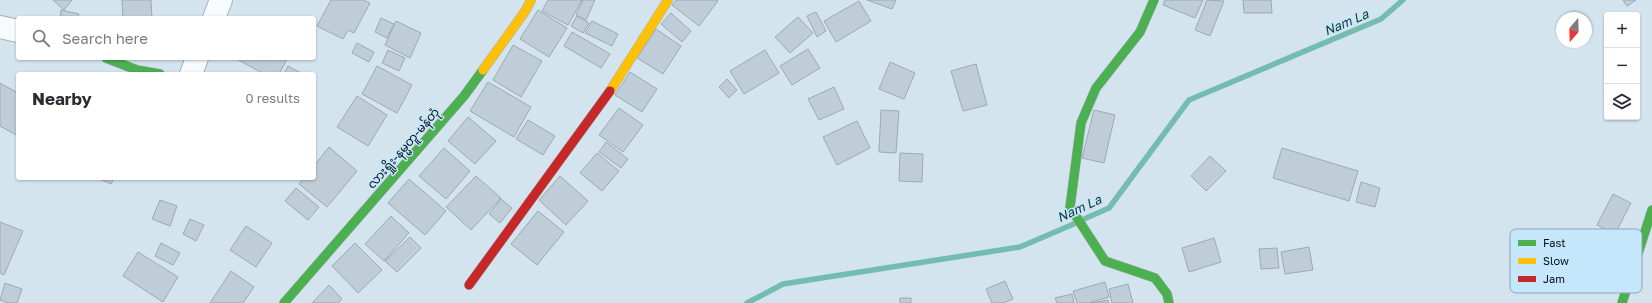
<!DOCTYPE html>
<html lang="en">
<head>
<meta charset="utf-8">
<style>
  body { margin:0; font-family:"Golos Text","Noto Sans Myanmar",sans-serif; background:#f2f2f3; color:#2b2b33 }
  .controls { position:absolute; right:12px; top:12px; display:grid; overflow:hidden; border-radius:4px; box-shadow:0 1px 3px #0004 }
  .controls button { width:36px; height:36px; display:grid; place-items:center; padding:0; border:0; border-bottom:1px solid #e1e1e2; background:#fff; color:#2b2b33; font:20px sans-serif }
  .compass { position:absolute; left:1556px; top:12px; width:36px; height:36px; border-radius:50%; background:#fff; box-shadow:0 1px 3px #0004; rotate:199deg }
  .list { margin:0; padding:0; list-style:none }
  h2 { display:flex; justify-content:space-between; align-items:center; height:52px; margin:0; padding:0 16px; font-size:17px }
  h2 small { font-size:13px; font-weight:400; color:#7c7c81 }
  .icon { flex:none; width:22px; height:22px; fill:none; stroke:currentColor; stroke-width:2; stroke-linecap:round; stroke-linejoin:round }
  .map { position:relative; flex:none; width:1652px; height:303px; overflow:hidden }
  .search { position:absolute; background:#fff; box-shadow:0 1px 3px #0004; left:16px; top:16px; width:300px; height:44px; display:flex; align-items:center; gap:10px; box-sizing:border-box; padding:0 14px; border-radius:4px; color:#7c7c81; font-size:15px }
  .panel { position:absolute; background:#fff; box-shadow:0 1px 3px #0004; left:16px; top:72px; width:300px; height:108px; border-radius:4px }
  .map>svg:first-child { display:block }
</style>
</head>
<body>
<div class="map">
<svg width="1652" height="303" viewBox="0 0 1652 303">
  <rect width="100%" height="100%" fill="#d3e4ef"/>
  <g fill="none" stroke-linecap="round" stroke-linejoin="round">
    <path stroke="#74bbb0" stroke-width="5.5" d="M1084,219l25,-11 80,-108 192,-81 22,-19
      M747,303l36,-19 237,-37 56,-24"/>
  </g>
  <path fill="#becdd7" stroke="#9baab4" d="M53,0h19l-8,10z
    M122,0h29l1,18h-29z
    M331,0h32l7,3 -16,30 -6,-3 -5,9 -26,-13z
    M548,0h34l-14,25 -26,-14z
    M583,0h12l-9,20 -10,-5z
    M676,0h41l1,1 -19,25 -27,-21z
    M867,0h29l-4,9z
    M1165,0h38l-8,18 -32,-13z
    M1207,0l17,1 -14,35 -15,-6z
    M1243,0h28l1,13h-28z
    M1623,0h13l-9,6z
    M859,1l12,20 -35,21 -12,-21z
    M61,10l18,4 -1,4h-18z
    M538,10l29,18 -18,29 -29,-18z
    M816,12l10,19 -9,6 -10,-21z
    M671,13l20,18 -9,11 -21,-18z
    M577,16l12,7 -6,10 -12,-7z
    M798,17l15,16 -23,20 -15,-16z
    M381,18l13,6 -7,14 -12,-6z
    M396,21l25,12 -11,25 -25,-13z
    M592,21l26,13 -6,12 -27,-13z
    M656,29l25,17 -18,28 -26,-16z
    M572,32l38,22 -9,14 -37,-22z
    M357,43l17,9 -5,10 -17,-9z
    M513,45l29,16 -21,36 -28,-17z
    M808,49l12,19 -28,17 -12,-19z
    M388,50l17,8 -6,13 -17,-8z
    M765,50l14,23 -35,21 -14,-23z
    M235,58h51l1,1 -8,15h-15z
    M890,62l25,11 -11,26 -25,-10z
    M976,64l11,41 -24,6 -12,-40z
    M288,66l15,8h-19z
    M377,66l35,19 -15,28 -35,-19z
    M630,72l27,17 -15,23 -27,-17z
    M727,79l10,11 -8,8 -10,-11z
    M488,82l43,25 -17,30 -44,-26z
    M0,83l18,10v43l-18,-10z
    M834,87l10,22 -25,11 -11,-21z
    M357,96l30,19 -19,31 -31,-19z
    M619,108l24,17 -20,27 -24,-17z
    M881,110l18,1 -3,42 -17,-1z
    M1094,110l21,5 -11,48 -22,-5z
    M468,117l28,24 -21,23 -27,-23z
    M528,120l27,16 -12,19 -27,-16z
    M857,121l13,27 -33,17 -14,-28z
    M606,142l22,17 -7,9 -22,-16z
    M329,147l28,24 -30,36 -28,-23 5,-6h10v-12z
    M444,148l26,23 -24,28 -27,-23z
    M1282,148l76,23 -9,30 -76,-23z
    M597,153l22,18 -17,20 -22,-18z
    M900,153l23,1 -1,28 -23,-1z
    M1210,156l16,15 -20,20 -15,-15z
    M476,176l25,22 -30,32 -25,-23z
    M560,176l28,25 -22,24 -27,-25z
    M98,178h16l-3,6z
    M409,179l37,32 -21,24 -37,-32z
    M1361,182l19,6 -5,19 -19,-5z
    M296,188l23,19 -11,13 -23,-19z
    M1613,194l18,9 -16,31 -18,-9z
    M501,199l11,9 -12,15 -11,-9z
    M160,200l17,6 -7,20 -18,-7z
    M538,211l26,21 -27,33 -26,-21z
    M391,216l18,17 -25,28 -19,-17z
    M190,219l14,6 -8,16 -13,-7z
    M0,222l23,9 -19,44 -4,-2z
    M246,226l26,17 -16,24 -26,-17z
    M410,237l11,11 -24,24 -12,-11z
    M1214,238l7,24 -32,10 -7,-24z
    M161,243l19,10 -7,12 -18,-9z
    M355,243l27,27 -24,23 -26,-27z
    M1309,247l4,23 -28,4 -4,-22z
    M1277,248l2,20 -18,1 -2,-20z
    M138,252l40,25 -15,25 -40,-26z
    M231,271l23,16 -11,16h-33z
    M1005,281l8,18 -10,4h-11l-6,-14z
    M1105,282l4,15 -21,6h-11l-4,-12z
    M5,283l17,6 -5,14h-9l-8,-3z
    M1128,284l5,19h-21l-3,-14z
    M329,285l13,14 -4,4h-26z
    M1072,294l2,9h-17l-2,-5z
    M900,298h11v5h-11z
    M1108,300l1,3h-18z"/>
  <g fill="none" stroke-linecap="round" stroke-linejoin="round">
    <defs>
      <path id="street" d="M214,18l7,-18
        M0,27l18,4
        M191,74l6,-16"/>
      <path id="fast" d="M1154,0l-14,32 -44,56 -15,35 -11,84 35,54 50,17 12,16 2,9
        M106,58l31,12 23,4
        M284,303l180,-207 19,-26
        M1622,303l30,-93"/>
      <path id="slow" d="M483,70l43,-60 5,-10
        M610,91l58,-91"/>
      <path id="jam" d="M469,285l141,-194"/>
    </defs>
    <use href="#street" stroke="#a4b3bd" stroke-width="24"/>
    <use href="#fast" stroke="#a4b3bd" stroke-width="10"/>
    <use href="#slow" stroke="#a4b3bd" stroke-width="10"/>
    <use href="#jam" stroke="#a4b3bd" stroke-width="10"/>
    <use href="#street" stroke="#f8fbfd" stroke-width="22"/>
    <use href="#fast" stroke="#4caf50" stroke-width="9"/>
    <use href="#slow" stroke="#ffc107" stroke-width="9"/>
    <use href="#jam" stroke="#c62828" stroke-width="9"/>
  </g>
  <g text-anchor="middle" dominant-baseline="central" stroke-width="3" stroke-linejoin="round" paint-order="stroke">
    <g font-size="12" fill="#030f18" stroke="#c6e6fc">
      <text transform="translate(403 148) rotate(-49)">လားရှိုး-နမ္မတူ-မန်တုံ</text>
    </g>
    <g font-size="13" font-style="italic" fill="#0e3a31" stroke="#c6e6fc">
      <text transform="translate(1346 22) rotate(-23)">Nam La</text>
      <text transform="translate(1079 208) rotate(-25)">Nam La</text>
    </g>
  </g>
  <rect x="1510" y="229" width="132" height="64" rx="6" fill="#c6e6fc" stroke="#8ca6b8" stroke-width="1"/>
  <rect x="1518" y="240" width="18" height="6" fill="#4caf50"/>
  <rect x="1518" y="258" width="18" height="6" fill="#ffc107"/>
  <rect x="1518" y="276" width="18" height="6" fill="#c62828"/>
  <g font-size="11" fill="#030f18">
    <text x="1543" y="247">Fast</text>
    <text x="1543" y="265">Slow</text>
    <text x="1543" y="283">Jam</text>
  </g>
</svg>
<div class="controls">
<button>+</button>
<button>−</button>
<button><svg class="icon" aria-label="layers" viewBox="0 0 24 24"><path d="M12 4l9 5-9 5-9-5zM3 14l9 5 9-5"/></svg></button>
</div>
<svg class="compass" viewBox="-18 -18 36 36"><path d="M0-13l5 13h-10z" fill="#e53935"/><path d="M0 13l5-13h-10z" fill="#7c7c81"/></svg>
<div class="search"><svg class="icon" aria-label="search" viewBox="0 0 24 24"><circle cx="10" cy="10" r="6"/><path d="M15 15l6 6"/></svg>Search here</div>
<section class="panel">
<h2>Nearby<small>0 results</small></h2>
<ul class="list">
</ul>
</section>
</div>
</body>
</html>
